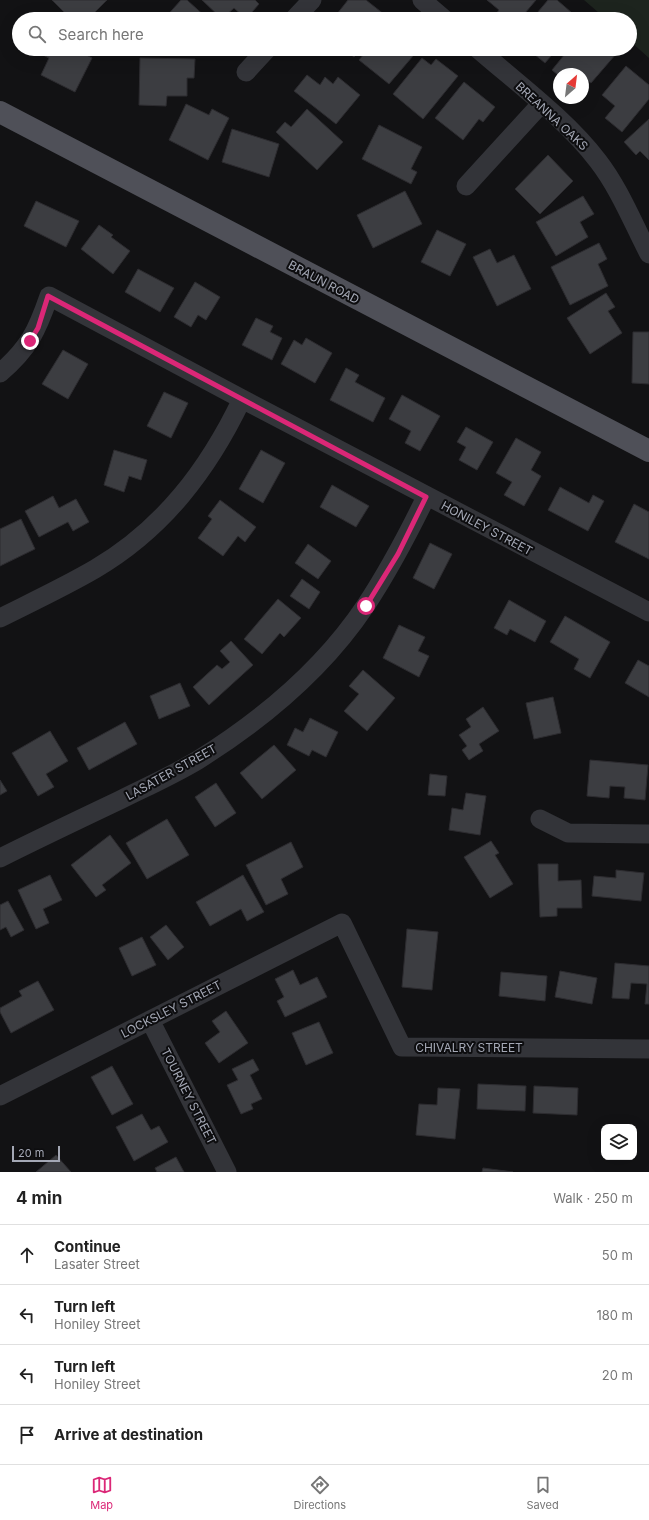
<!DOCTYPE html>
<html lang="en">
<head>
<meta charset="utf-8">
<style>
  body { margin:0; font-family:Inter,sans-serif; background:#f2f2f2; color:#222 }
  .controls { position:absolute; right:12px; bottom:12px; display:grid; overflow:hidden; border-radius:8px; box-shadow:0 4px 16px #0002 }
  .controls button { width:36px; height:36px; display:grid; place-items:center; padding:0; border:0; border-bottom:1px solid #e0e0e0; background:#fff; color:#222; font:20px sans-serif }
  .compass { position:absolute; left:553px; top:68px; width:36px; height:36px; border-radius:50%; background:#fff; box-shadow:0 4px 16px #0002; rotate:28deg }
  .scale { position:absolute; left:12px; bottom:10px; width:48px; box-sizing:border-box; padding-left:4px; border:2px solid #a4a8b5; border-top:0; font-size:11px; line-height:14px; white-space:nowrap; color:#a4a8b5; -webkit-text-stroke:3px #0d0d0f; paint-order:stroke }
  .stop { position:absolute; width:12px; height:12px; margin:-9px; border:3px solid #db2777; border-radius:50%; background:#fff }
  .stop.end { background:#db2777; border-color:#fff; box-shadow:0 1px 4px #0008 }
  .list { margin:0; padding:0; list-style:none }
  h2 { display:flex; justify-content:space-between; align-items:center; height:52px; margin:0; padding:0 16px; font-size:17px }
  h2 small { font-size:13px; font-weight:400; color:#767676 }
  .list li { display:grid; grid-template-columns:26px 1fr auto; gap:12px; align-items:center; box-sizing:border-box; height:60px; padding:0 16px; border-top:1px solid #e0e0e0 }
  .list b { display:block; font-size:15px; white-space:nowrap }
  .list p { margin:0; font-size:13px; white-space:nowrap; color:#767676 }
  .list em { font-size:13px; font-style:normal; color:#767676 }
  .icon { flex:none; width:22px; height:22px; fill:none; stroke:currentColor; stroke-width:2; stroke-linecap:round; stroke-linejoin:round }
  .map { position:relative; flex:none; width:649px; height:1172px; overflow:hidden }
  .search { position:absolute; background:#fff; box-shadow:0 4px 16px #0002; left:12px; right:12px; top:12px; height:44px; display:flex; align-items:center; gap:10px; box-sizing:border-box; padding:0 14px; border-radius:22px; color:#767676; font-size:15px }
  .sheet { height:292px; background:#fff }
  nav { display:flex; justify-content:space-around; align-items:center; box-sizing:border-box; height:56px; border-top:1px solid #e0e0e0; background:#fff; font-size:11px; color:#767676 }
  nav a { display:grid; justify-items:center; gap:2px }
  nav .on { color:#db2777 }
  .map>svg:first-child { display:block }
</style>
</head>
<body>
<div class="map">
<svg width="649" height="1172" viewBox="0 0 649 1172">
  <rect width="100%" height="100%" fill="#121214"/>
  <path fill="#1d241e" d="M584,0h65v58l-19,-17v-22h-24z"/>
  <path fill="#3c3d41" stroke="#2d2c30" d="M52,0h55l-19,19h-17z
    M181,0h6l21,19h-44z
    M202,0h53l4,4 -13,15 -12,-11 -12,11z
    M348,0h18l19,15 -2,4h-50z
    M487,0h49l-16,19h-26l-1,-1 6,-8z
    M548,0h9l22,19h-47z
    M36,49h39l17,9 -17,34 -34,-17 8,-17 -14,-7z
    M344,49h16l-6,8z
    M368,49h36l9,7 -24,28 -30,-24z
    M528,49h29l-12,14z
    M569,49h40l7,5 -25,29 -8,-6v-3l-7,-3 -2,3h-15v2l-7,-6z
    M140,58l55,1 -1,19h-7v18h-20l-1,10 -27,-1z
    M422,58l9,7 5,-6 22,17 -35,43 -30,-25z
    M626,66l23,19v14l-27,33 -17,-14 10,-12 -13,-11z
    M307,75l13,10 5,-8 8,7 5,-7 22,18 -24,29 -42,-33z
    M464,82l31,25 -12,15 -4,-3 -16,21 -28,-22z
    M186,104l23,11 3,-6 17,9 -21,42 -39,-20z
    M307,109l36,33 -26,28 -41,-38 9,-10 6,5z
    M649,119v41l-9,-9 -4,4 -12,-13z
    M379,125l43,22 -11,22 6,3 -6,12 -49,-25z
    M232,129l47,15 -10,33 -47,-15z
    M548,155l25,26 -33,33 -25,-25z
    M405,191l17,33 -49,24 -16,-33z
    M583,196l11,18 -14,8 8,15 -32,19 -20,-34z
    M36,201l43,20 -13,26 -42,-21z
    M99,225l14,10 -2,2 19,14 -17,23 -32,-25z
    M437,230l29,14 -16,32 -29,-14z
    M599,243l8,16 -9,5 10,22 -38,19 -19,-38z
    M490,249l7,14 17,-8 17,34 -34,17 -24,-49z
    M138,269l36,19 -14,24 -35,-20z
    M195,282l25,15 -14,23 -8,-5 -7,12 -17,-10z
    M606,293l9,14 -7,4 14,22 -32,21 -23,-36z
    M256,318l17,8 -3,6 12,6 -10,22 -30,-15z
    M633,332h16v52l-17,-1z
    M306,338l26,15 -17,30 -34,-19 13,-24 8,5z
    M63,350l25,14 -20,35 -26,-15z
    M346,368l13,7 -4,7 30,16 -12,24 -43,-22z
    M164,392l24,11 -17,35 -24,-12z
    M402,395l38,21 -20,35 -15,-8 6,-12 -22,-12z
    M466,427l27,15 -16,28 -18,-10 7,-13 -9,-5z
    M516,438l25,14 -10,18 10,6 -17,30 -20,-11 8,-13 -16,-9z
    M114,450l33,10 -6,20 -12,-4 -5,16 -20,-7z
    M261,450l24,13 -22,40 -24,-14z
    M332,485l37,21 -13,21 -36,-20z
    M560,487l29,16 4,-8 11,6 -16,30 -40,-21z
    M53,496l6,12 17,-9 13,23 -16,9 -5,-9 -29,15 -14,-26z
    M220,500l36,27 -11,15 -7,-6 -15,20 -25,-18 14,-19 -4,-3z
    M634,504l15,8v47l-34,-17z
    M21,519l14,30 -35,17v-37z
    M430,543l22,11 -18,35 -21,-11z
    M308,544l23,17 -13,18 -23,-16z
    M302,579l18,13 -11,17 -19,-13z
    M278,599l23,19 -17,19 -4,-4 -18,21 -18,-15z
    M509,600l37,21 -11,21 -25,-13 -3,6 -13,-7z
    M565,616l45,26 -20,36 -16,-9 5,-10 -29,-17z
    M399,625l26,12 -7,14 11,5 -10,21 -36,-19z
    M231,641l22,24 -44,40 -16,-18 24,-22 5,4 8,-7 -10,-11z
    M638,660l11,6v31l-24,-14z
    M363,670l32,28 -28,33 -23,-20 15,-17 -10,-8z
    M180,683l10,23 -31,13 -9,-23z
    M553,697l8,36 -27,6 -8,-36z
    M483,707l16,24 -20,13 4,7 -14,9 -7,-10 5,-4 -8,-11 12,-8 -5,-8z
    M310,718l28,14 -12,25 -14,-7 -3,6 -22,-11 8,-17 8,4z
    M125,722l12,22 -48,26 -12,-22z
    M50,731l18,30 -22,13 8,13 -16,9 -26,-43z
    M274,745l22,25 -34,29 -22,-26z
    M590,760l58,5 -3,35 -21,-2 1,-11 -15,-1 -1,12 -22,-2z
    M430,774l17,2 -2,20 -17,-1z
    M0,780l7,11 -7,4z
    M216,783l20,30 -21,14 -20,-30z
    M466,793l20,3 -6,39 -31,-5 3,-22 11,2z
    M167,819l22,36 -42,24 -21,-36z
    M110,835l21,28 -29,22 4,5 -10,7 -25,-32z
    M491,841l8,12 -4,2 18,29 -23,14 -26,-41z
    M291,842l12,25 -22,12 7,15 -22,11 -20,-40z
    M538,864h20v17l23,-1 1,28h-25v8l-17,1z
    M616,870l28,3 -3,28 -49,-5 2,-20 22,2z
    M50,875l12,25 -19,9 6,14 -13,6 -18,-39z
    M243,875l21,37 -17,9 -6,-12 -31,17 -14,-24z
    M8,901l16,29 -13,7 -5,-10 -6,3v-25z
    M166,925l18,22 -16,13 -18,-23z
    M407,929l31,3 -6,58 -30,-3z
    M142,937l14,28 -24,11 -13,-28z
    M615,963l34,3v38h-4l2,-20 -16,-1 -2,16 -17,-1z
    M293,970l7,15 17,-8 10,20 -42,20 -8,-16 7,-4 -9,-18z
    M560,971l37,7 -5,26 -37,-7z
    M501,972l46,4 -2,25 -46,-5z
    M38,981l16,29 -43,23 -11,-21v-4l22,-12 -3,-5z
    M226,1011l22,32 -29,20 -14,-20 15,-11 -8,-11z
    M319,1022l14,31 -27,12 -14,-32z
    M253,1059l6,11 -9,5 12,24 -11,5 2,5 -12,5 -14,-29 11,-5 -6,-11z
    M112,1066l21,38 -21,11 -21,-38z
    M478,1084l48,2 -1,25 -48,-2z
    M534,1086l44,2 -1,27 -44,-2z
    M438,1088l22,1 -5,50 -39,-4 3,-31 18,1z
    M142,1114l9,16 8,-4 9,16 -34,19 -18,-34z
    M56,1155l15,17h-35z
    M176,1157l8,15h-27l-2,-4z
    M483,1168l30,4h-31z"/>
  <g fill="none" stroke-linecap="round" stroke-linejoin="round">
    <path stroke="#333439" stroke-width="19" d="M422,0l22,19
      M294,19l18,-19
      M478,49c39,34 89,71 120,112 21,27 35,62 51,93
      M246,72l21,-23
      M466,186l75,-82
      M0,373c29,-25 37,-42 49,-77l193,103 407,213
      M0,618c32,-16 64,-31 95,-49 68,-40 113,-99 147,-170
      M540,819l28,14 81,1
      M0,858c40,-20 80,-39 120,-58 26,-13 53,-25 78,-40 64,-40 126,-92 168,-155 23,-35 42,-71 60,-108
      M150,1020l77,152
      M0,1096l342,-173 60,124 247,2"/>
    <path stroke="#4f5058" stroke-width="22" d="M0,112l649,339"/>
  </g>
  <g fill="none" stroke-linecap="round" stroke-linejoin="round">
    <path stroke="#db2777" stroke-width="5" d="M30,341l8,-13 10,-32 378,201 -28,57 -32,52"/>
  </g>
  <g text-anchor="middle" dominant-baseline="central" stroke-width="4" stroke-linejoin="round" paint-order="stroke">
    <g font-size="12" fill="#a4a8b5" stroke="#0d0d0f">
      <text transform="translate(552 116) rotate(43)">BREANNA OAKS</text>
      <text transform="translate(324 282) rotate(28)">BRAUN ROAD</text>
      <text transform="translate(487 528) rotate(28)">HONILEY STREET</text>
      <text transform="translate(171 772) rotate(-29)">LASATER STREET</text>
      <text transform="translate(171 1009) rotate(-27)">LOCKSLEY STREET</text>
      <text x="469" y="1047">CHIVALRY STREET</text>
      <text transform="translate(189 1096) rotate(63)">TOURNEY STREET</text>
    </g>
  </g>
</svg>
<div class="controls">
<button><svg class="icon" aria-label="layers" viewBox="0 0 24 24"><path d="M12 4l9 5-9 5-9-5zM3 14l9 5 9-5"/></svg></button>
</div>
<svg class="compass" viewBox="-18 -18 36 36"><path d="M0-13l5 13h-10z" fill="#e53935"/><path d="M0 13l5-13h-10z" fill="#767676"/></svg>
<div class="scale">20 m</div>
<div class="stop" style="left:366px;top:606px"></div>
<div class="stop end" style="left:30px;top:341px"></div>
<div class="search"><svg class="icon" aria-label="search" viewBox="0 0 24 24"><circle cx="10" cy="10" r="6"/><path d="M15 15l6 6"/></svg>Search here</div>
</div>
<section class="sheet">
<h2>4 min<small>Walk · 250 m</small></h2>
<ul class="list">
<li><svg class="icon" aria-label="ahead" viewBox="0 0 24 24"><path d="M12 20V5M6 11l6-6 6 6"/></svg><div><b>Continue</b><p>Lasater Street</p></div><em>50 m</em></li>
<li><svg class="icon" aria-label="left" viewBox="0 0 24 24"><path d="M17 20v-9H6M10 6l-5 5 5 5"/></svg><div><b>Turn left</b><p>Honiley Street</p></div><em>180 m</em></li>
<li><svg class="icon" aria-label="left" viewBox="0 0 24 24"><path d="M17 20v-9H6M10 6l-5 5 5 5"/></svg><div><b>Turn left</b><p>Honiley Street</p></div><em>20 m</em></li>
<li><svg class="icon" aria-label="arrive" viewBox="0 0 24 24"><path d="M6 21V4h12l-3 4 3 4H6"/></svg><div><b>Arrive at destination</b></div></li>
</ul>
</section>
<nav>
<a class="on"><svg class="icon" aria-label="map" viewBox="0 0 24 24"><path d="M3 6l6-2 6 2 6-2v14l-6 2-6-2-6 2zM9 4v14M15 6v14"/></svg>Map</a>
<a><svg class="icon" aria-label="directions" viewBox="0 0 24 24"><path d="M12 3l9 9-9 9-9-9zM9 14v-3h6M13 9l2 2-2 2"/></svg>Directions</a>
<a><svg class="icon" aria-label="saved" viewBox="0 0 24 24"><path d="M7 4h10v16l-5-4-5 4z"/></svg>Saved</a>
</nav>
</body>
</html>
